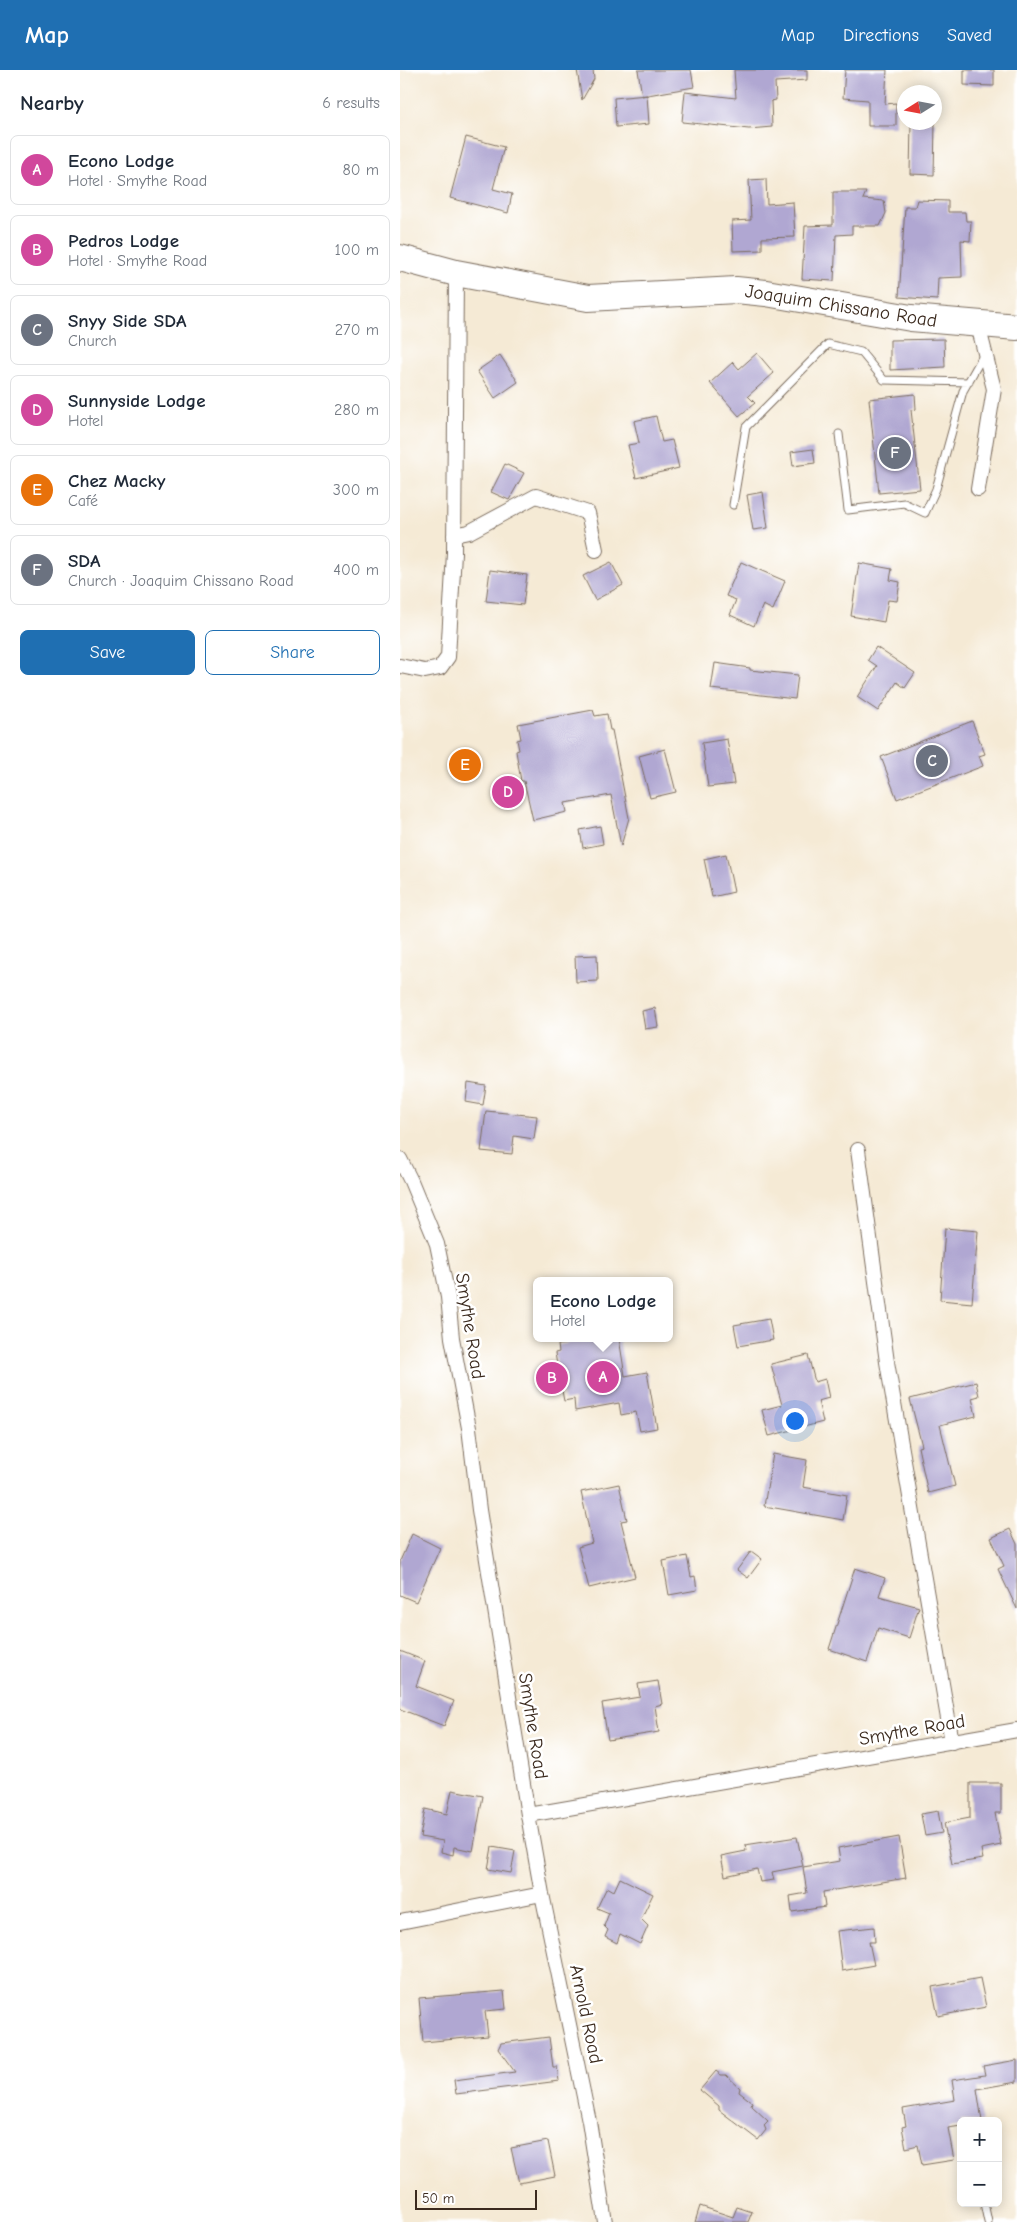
<!DOCTYPE html>
<html lang="en">
<head>
<meta charset="utf-8">
<style>
  body { margin:0; font-family:"Comic Neue",sans-serif; background:#f2f2f3; color:#1f2937 }
  .controls { position:absolute; right:15px; bottom:15px; display:grid; overflow:hidden; border-radius:8px; box-shadow:0 2px 12px #0003 }
  .controls button { width:45px; height:45px; display:grid; place-items:center; padding:0; border:0; border-bottom:1px solid #e0e1e3; background:#fff; color:#1f2937; font:25px sans-serif }
  .compass { position:absolute; left:497px; top:15px; width:45px; height:45px; border-radius:50%; background:#fff; box-shadow:0 2px 12px #0003; rotate:259deg }
  .scale { position:absolute; left:15px; bottom:12px; width:122px; box-sizing:border-box; padding-left:5px; border:2px solid #3b2a1e; border-top:0; font-size:14px; line-height:18px; white-space:nowrap; color:#3b2a1e; -webkit-text-stroke:4px #fff; paint-order:stroke }
  .you { position:absolute; left:394px; top:1350px; width:18px; height:18px; margin:-12px; border:4px solid #fff; border-radius:50%; background:#1a73e8; box-shadow:0 0 0 8px #1a73e833 }
  .badge { display:grid; place-items:center; width:32px; height:32px; border-radius:50%; background:#1f6fb2; color:#fff; font-size:16px; font-weight:700 }
  .pin { position:absolute; translate:-50% -50%; border:2px solid #fff; box-shadow:0 1px 5px #0006 }
  .popup { position:absolute; left:133px; top:1207px; width:140px; height:65px; box-sizing:border-box; display:grid; place-content:center; border-radius:8px; background:#fff; filter:drop-shadow(0 1px 4px #0005); font-size:16px; white-space:nowrap; color:#747a83 }
  .popup b { font-size:19px; color:#1f2937 }
  .popup::after { content:''; position:absolute; left:50%; top:100%; margin-left:-10px; border:10px solid transparent; border-top-color:#fff }
  .list { margin:0; padding:0; list-style:none }
  h2 { display:flex; justify-content:space-between; align-items:center; height:65px; margin:0; padding:0 20px; font-size:21px }
  h2 small { font-size:16px; font-weight:400; color:#747a83 }
  .list li { display:grid; grid-template-columns:32px 1fr auto; gap:15px; align-items:center; box-sizing:border-box; height:70px; margin:0 10px 10px; padding:0 10px; border:1px solid #e0e1e3; border-radius:8px }
  .list b { display:block; font-size:19px; white-space:nowrap }
  .list p { margin:0; font-size:16px; white-space:nowrap; color:#747a83 }
  .list em { font-size:16px; font-style:normal; color:#747a83 }
  .actions { display:flex; gap:10px; padding:15px 20px }
  .actions a { flex:1; padding:11px 0; border:1px solid #1f6fb2; border-radius:8px; text-align:center; font-size:18px; color:#1f6fb2 }
  .actions .main { background:#1f6fb2; color:#fff }
  .map { position:relative; flex:none; width:617px; height:2152px; overflow:hidden }
  header { display:flex; align-items:center; gap:30px; box-sizing:border-box; height:70px; padding:0 25px; background:#1f6fb2; color:#fff }
  header strong { font-size:24px }
  nav { display:flex; gap:28px; margin-inline-start:auto; font-size:18px }
  main { display:flex }
  aside { flex:1; background:#fff }
  .map>svg:first-child { display:block }
</style>
</head>
<body>
<header>
<strong>Map</strong>
<nav><a>Map</a><a>Directions</a><a>Saved</a></nav>
</header>
<main>
<aside>
<h2>Nearby<small>6 results</small></h2>
<ul class="list">
<li><span class="badge" style="background:#d1479c">A</span><div><b>Econo Lodge</b><p>Hotel · Smythe Road</p></div><em>80 m</em></li>
<li><span class="badge" style="background:#d1479c">B</span><div><b>Pedros Lodge</b><p>Hotel · Smythe Road</p></div><em>100 m</em></li>
<li><span class="badge" style="background:#6b7280">C</span><div><b>Snyy Side SDA</b><p>Church</p></div><em>270 m</em></li>
<li><span class="badge" style="background:#d1479c">D</span><div><b>Sunnyside Lodge</b><p>Hotel</p></div><em>280 m</em></li>
<li><span class="badge" style="background:#e8710a">E</span><div><b>Chez Macky</b><p>Café</p></div><em>300 m</em></li>
<li><span class="badge" style="background:#6b7280">F</span><div><b>SDA</b><p>Church · Joaquim Chissano Road</p></div><em>400 m</em></li>
</ul>
<div class="actions"><a class="main">Save</a><a>Share</a></div>
</aside>
<div class="map">
<svg width="617" height="2152" viewBox="0 0 617 2152">
  <rect width="100%" height="100%" fill="#fff"/>
  <filter id="ink" filterUnits="userSpaceOnUse"><feTurbulence type="fractalNoise" baseFrequency=".02" numOctaves="2"/><feDisplacementMap in="SourceGraphic" scale="10" xChannelSelector="R" yChannelSelector="G"/><feConvolveMatrix kernelMatrix="1 2 1 2 8 2 1 2 1" color-interpolation-filters="sRGB"/></filter>
  <filter id="wash" filterUnits="userSpaceOnUse"><feTurbulence type="fractalNoise" baseFrequency=".0096" numOctaves="4" result="noise"/><feDisplacementMap in="SourceGraphic" scale="20" xChannelSelector="R" yChannelSelector="G"/><feGaussianBlur stdDeviation="1.12" result="paint"/><feColorMatrix in="noise" values="0 0 0 0 0 0 0 0 0 0 0 0 0 0 0 0 0 1.4 0 .05"/><feComposite in="paint" operator="in"/></filter>
  <g filter="url(#wash)">
    <rect width="100%" height="100%" fill="#f5ead5"/>
    <g id="blocks">
      <path fill="#b0a7d2" d="M177,0h16l1,9 -12,21z
        M238,0h53l3,17 -52,9z
        M334,0h73v10l-32,2 1,18 -5,1 1,26 -23,2 -67,-7 3,-30 51,6z
        M445,0h42l-2,34 11,-1v23h-28v-26l-25,-2z
        M564,0h30v16l-30,-1z
        M247,25l2,29 -33,3 -2,-29z
        M511,52h24l-1,53 -24,-1z
        M66,67l38,10 -11,42 19,5 -4,19 -58,-15z
        M366,109l1,25 26,-2 2,35 -33,1v12l-29,1 -1,-30 19,-1 -2,-40z
        M433,122h33l-3,7 21,2 2,12 -6,13h-28v8l-16,1 -2,46 -32,-2 3,-53 28,-1z
        M517,130l31,1v11h17l1,9h5l-1,20 -9,-1 1,37 -24,1 -1,22 -38,-3 6,-90h10z
        M544,269l1,28 -55,3v-30z
        M357,283l17,20 -26,23 7,7 -16,13 -29,-33 23,-21 6,7z
        M100,285l18,27 -23,16 -18,-27z
        M515,324l1,15 -5,1 9,79 -41,4 -10,-94z
        M256,346l6,26 10,-2 7,28 -43,10 -8,-33 11,-2 -5,-22z
        M413,379l2,14 -22,3 -2,-14z
        M105,394l19,9 -15,27 -18,-8z
        M363,422l5,36 -15,2 -6,-35z
        M211,492l12,23 -28,15 -12,-24z
        M341,492l44,19 -12,29 -10,-5 -9,21 -24,-11 6,-15 -10,-4z
        M459,493l33,6 -2,11 10,2 -3,19 -9,-1 -4,22 -33,-6z
        M90,500l37,5 -4,30 -37,-4z
        M476,577l39,26 -10,15 -8,-6 -19,29 -21,-14 20,-31 -9,-6z
        M315,593l35,5v2l48,5 -3,24 -84,-10z
        M193,640l2,6 12,-2 3,16h2l17,88 -8,28 -10,-51 -46,8 2,9 -34,8 -9,-39h-3l-5,-30 3,-1 -2,-10 4,-1 -3,-15z
        M572,651l13,33 -6,2 4,10 -86,33 -16,-42z
        M327,669l7,45 -26,3 -6,-44z
        M265,679l11,43 -26,6 -11,-42z
        M200,756l3,18 -20,4 -3,-18z
        M326,784l8,38 -22,5 -8,-38z
        M197,885l1,26 -22,1 -1,-26z
        M255,938l3,19 -13,2 -3,-18z
        M68,1013l18,3 -3,19 -17,-3z
        M86,1041l51,5 -3,23 -20,-3 -2,18 -31,-3z
        M545,1158l33,3 -6,72 -32,-3z
        M369,1249l4,21 -35,6 -4,-21z
        M198,1268h21l6,38 22,-4 10,56 -17,3 -4,-19 -15,3 -2,-12 -44,8 -1,-12 -10,2 -2,-10 -7,1 -3,-14 7,-1 -4,-24 4,-1 -1,-7z
        M408,1285l7,27 10,-3 4,19 -11,3 5,21 -54,14 -7,-26 20,-5 -11,-41z
        M576,1312l3,14 -7,2 4,18 -36,9 15,61 -27,7 -10,-46 4,-1 -12,-47z
        M373,1384l34,6 -4,27 44,8 -4,25 -79,-14z
        M219,1414l8,36 -6,1 14,56 -46,11 -11,-41 14,-4 -11,-51z
        M610,1459l7,15v65l-19,-40 6,-3 -13,-28z
        M12,1464l28,14 -24,54 -16,-7v-34z
        M351,1481l11,8 -14,19 -11,-8z
        M287,1486l4,21 4,-1 2,14 -28,5 -6,-34z
        M455,1498l30,10 -6,18 40,11 -10,31 -31,-10 -11,34 -38,-13z
        M0,1581l25,10 -9,25 38,15 -10,25 -44,-17z
        M258,1611l4,23 -7,2 4,26 -51,8 -6,-37 38,-6 -2,-13z
        M570,1713h31v30h-6l6,32 -20,4 2,10 -31,5 -8,-41 26,-5z
        M52,1720l31,6 -10,55 -19,-4 -1,8 -12,-3 2,-11 -23,-4 5,-28 22,5z
        M538,1741l4,22 -17,3 -4,-22z
        M397,1767l6,29 -31,6 2,8 -14,2 -3,-13 -32,7 -4,-20 25,-5 -1,-6z
        M499,1767l7,41 -83,14 2,15 -33,5 -2,-16 17,-3 -4,-26 37,-6 -2,-13z
        M92,1777l23,4 -4,22 -23,-4z
        M220,1808l33,16 -12,25 7,7 -8,18 -20,-10 -3,9 -12,-6 3,-7 -4,-4 5,-13 -12,-5 10,-21 7,4z
        M474,1857l1,15h-6l5,23 -32,6 -5,-40z
        M580,1908l6,29 -48,9 -6,-29z
        M104,1921l2,18 -21,2 3,25 -65,6 -4,-44z
        M149,1967l4,30h4l2,14 -103,13 -2,-14 61,-8 -17,-23 3,-6z
        M617,1990v22l-40,7 5,32h-21v5l-13,2 6,32 -32,5 -4,-20 -12,3 -4,-21 4,-1 -3,-17 52,-9 -3,-20 33,-5 -2,-9z
        M316,2001l5,4h5l14,13 -1,4 13,10 -1,3 17,16 -4,4 2,5 -8,10 -39,-30v-4l-19,-16z
        M148,2071l7,35 -36,7 -8,-35z
        M300,2136l33,11 4,-10 15,5 -4,10h-53z"/>
    </g>
  </g>
  <g filter="url(#ink)">
    <use href="#blocks" fill-opacity="0" stroke="#7c6d5e" stroke-width="1"/>
    <g fill="none" stroke-linecap="round" stroke-linejoin="round">
      <defs>
        <path id="lane" d="M439,364l9,76 56,-7 21,10 11,-24 27,-98 21,-37
          M333,435l13,-78 82,-83 33,8 23,28 85,2
          M584,2133l4,19"/>
        <path id="street" d="M578,419l16,-100 -16,-64
          M54,465l15,-3 67,-36 52,17 8,37
          M0,596l25,5 15,-3 8,-11 6,-104 2,-280
          M458,1080l29,212 65,380
          M0,1089l11,22 26,63 11,53 4,41 17,90 10,82 49,305 14,79 47,227 16,101
          M128,1745l489,-85
          M0,1852l142,-28"/>
        <path id="highway" d="M0,188l56,15 132,25 148,-8 30,3 145,25 106,9"/>
      </defs>
      <use href="#lane" stroke="#7c6d5e" stroke-width="9"/>
      <use href="#street" stroke="#7c6d5e" stroke-width="16"/>
      <use href="#highway" stroke="#7c6d5e" stroke-width="28"/>
      <use href="#lane" stroke="#fff" stroke-width="7"/>
      <use href="#street" stroke="#fff" stroke-width="14"/>
      <use href="#highway" stroke="#fff" stroke-width="26"/>
    </g>
  </g>
  <g text-anchor="middle" dominant-baseline="central" stroke-width="5" stroke-linejoin="round" paint-order="stroke">
    <g font-size="19" fill="#3b2a1e" stroke="#fff">
      <text transform="translate(441 236) rotate(9)">Joaquim Chissano Road</text>
      <text transform="translate(70 1256) rotate(81)">Smythe Road</text>
      <text transform="translate(133 1656) rotate(81)">Smythe Road</text>
      <text transform="translate(512 1660) rotate(-10)">Smythe Road</text>
      <text transform="translate(186 1944) rotate(78)">Arnold Road</text>
    </g>
  </g>
</svg>
<div class="controls">
<button>+</button>
<button>−</button>
</div>
<svg class="compass" viewBox="-18 -18 36 36"><path d="M0-13l5 13h-10z" fill="#e53935"/><path d="M0 13l5-13h-10z" fill="#747a83"/></svg>
<div class="scale">50 m</div>
<div class="you"></div>
<div class="pin badge" style="left:203px;top:1307px;background:#d1479c">A</div>
<div class="popup"><b>Econo Lodge</b>Hotel</div>
<div class="pin badge" style="left:152px;top:1308px;background:#d1479c">B</div>
<div class="pin badge" style="left:532px;top:691px;background:#6b7280">C</div>
<div class="pin badge" style="left:108px;top:722px;background:#d1479c">D</div>
<div class="pin badge" style="left:65px;top:695px;background:#e8710a">E</div>
<div class="pin badge" style="left:495px;top:383px;background:#6b7280">F</div>
</div>
</main>
</body>
</html>
